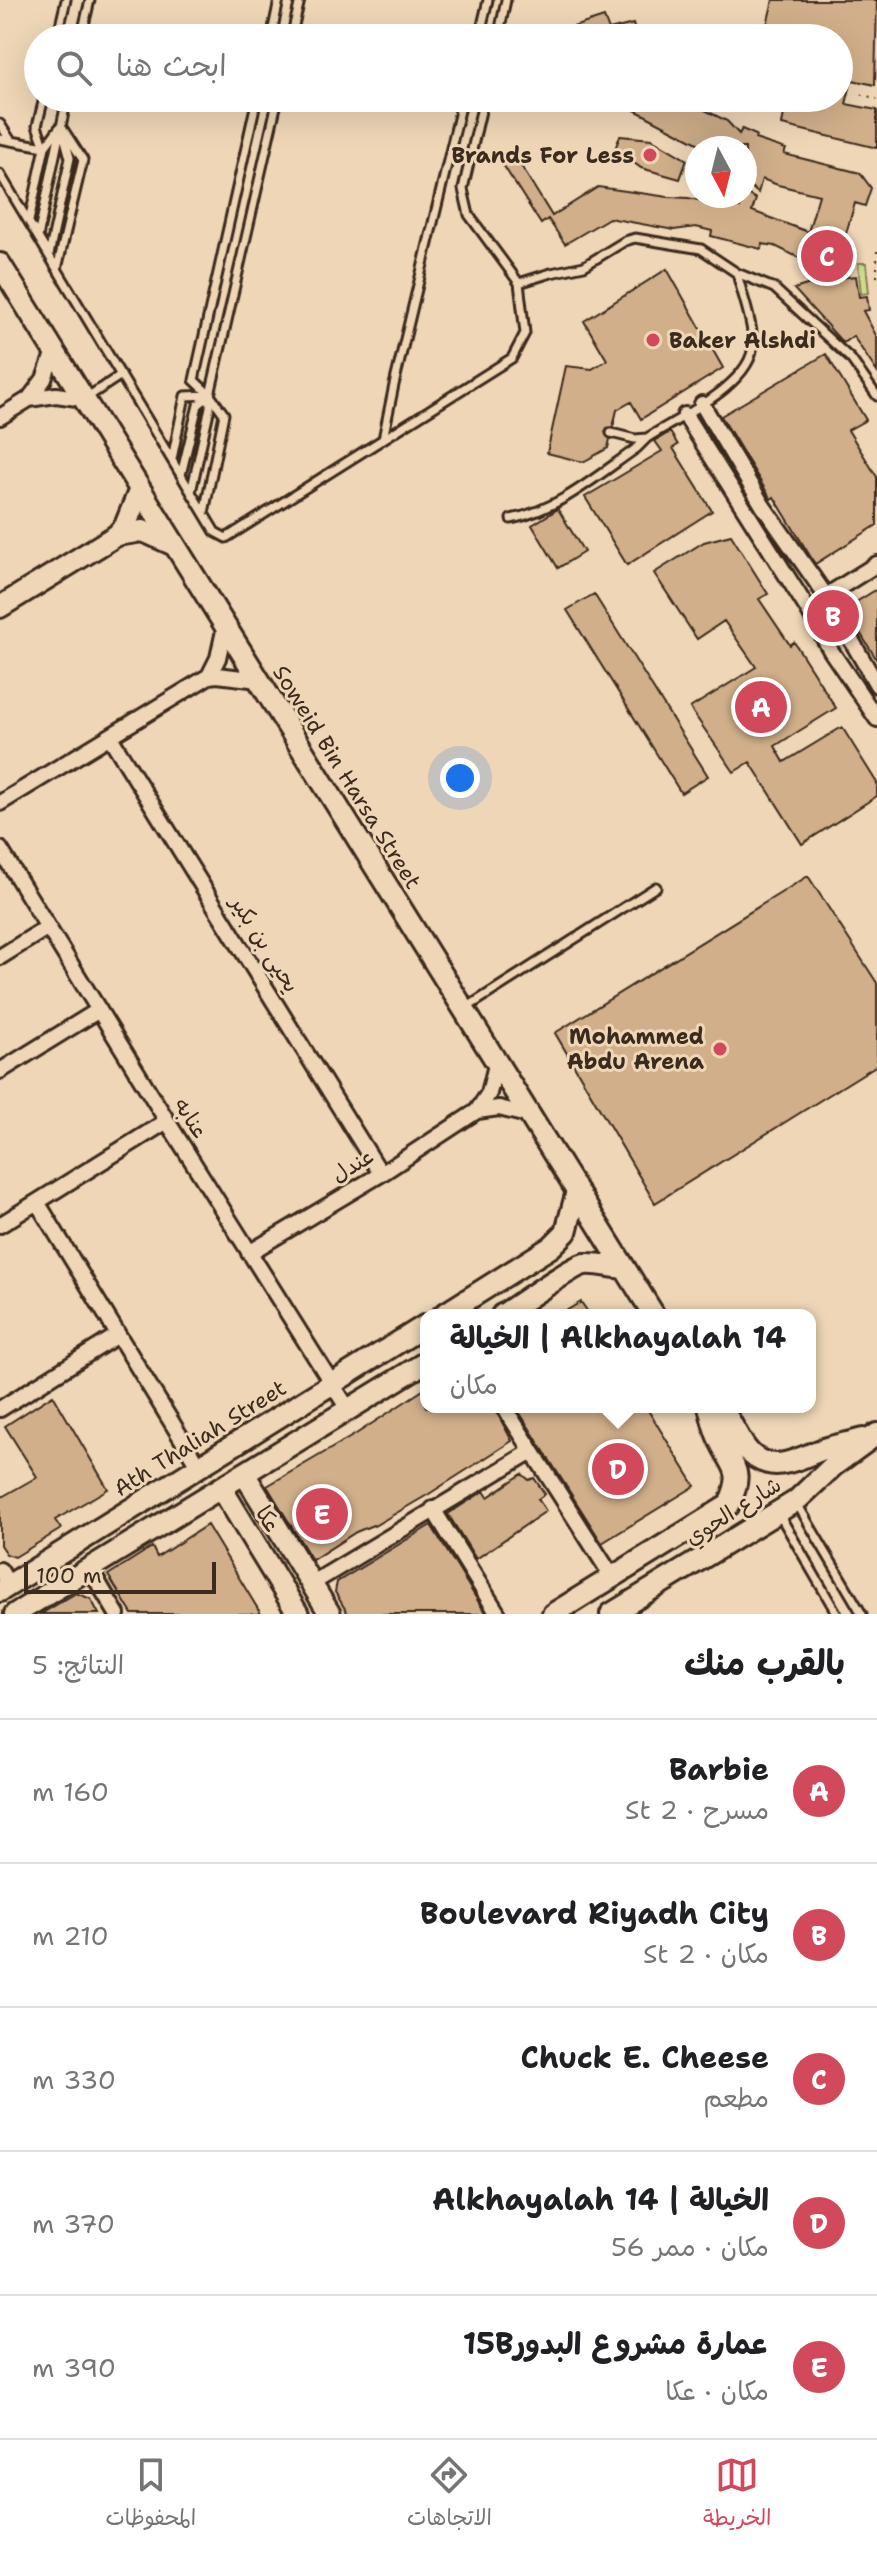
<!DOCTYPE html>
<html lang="ar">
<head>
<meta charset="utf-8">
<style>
  body { margin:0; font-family:"Shantell Sans","Playpen Sans Arabic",sans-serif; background:#f6f6f6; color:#202124; direction:rtl }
  .compass { position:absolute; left:685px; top:136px; width:72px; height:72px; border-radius:50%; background:#fff; box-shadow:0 8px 32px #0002; rotate:173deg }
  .scale { position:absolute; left:24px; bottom:20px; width:192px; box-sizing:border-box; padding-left:8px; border:4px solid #3b2a1e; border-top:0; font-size:22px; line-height:28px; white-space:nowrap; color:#3b2a1e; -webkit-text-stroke:6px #eed6b6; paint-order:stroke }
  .you { position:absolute; left:460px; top:778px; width:28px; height:28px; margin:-20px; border:6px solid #fff; border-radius:50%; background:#1a73e8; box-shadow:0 0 0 12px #1a73e833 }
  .badge { display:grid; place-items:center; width:52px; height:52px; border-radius:50%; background:#d1495b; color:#fff; font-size:26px; font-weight:700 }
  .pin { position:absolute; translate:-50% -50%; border:4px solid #fff; box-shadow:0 2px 8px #0006 }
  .popup { position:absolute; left:420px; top:1309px; width:396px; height:104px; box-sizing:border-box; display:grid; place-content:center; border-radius:16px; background:#fff; filter:drop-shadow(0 2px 6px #0005); font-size:26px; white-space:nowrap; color:#757577 }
  .popup b { font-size:30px; color:#202124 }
  .popup::after { content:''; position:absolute; left:50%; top:100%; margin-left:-16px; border:16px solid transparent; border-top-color:#fff }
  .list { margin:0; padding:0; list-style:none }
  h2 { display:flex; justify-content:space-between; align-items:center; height:104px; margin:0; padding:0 32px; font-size:34px }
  h2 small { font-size:26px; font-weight:400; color:#757577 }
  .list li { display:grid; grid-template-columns:52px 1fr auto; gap:24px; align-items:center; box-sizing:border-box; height:144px; padding:0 32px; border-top:2px solid #e0e0e0 }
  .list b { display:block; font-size:30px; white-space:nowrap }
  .list p { margin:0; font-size:26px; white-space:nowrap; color:#757577 }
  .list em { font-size:26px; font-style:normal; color:#757577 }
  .icon { flex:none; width:44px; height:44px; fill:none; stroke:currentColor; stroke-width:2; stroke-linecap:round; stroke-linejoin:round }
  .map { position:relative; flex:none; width:877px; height:1614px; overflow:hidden; direction:ltr }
  .search { position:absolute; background:#fff; box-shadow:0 8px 32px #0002; left:24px; right:24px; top:24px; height:88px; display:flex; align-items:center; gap:20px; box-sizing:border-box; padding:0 28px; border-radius:44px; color:#757577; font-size:30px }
  .sheet { height:824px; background:#fff }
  nav { display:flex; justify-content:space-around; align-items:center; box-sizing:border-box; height:112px; border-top:2px solid #e0e0e0; background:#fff; font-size:22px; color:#757577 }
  nav a { display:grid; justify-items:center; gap:4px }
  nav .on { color:#d1495b }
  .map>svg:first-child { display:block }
</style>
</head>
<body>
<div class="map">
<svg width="877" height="1614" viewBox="0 0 877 1614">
  <rect width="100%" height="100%" fill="#eed6b6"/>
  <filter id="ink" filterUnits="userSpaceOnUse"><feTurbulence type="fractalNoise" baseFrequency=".0125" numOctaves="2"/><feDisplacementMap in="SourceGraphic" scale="16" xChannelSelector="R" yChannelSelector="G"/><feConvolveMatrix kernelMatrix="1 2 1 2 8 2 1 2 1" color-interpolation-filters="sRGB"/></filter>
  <g filter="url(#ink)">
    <path fill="#d0db8e" stroke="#868256" stroke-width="2" d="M858,263h8l3,30 -8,1z"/>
    <path fill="#d1af8a" stroke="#3b2a1e" stroke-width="2" d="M773,0h104l-2,85 -23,-5 -6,24 31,6v38l-95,-23 3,-18 -21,-6v-3h75v-60h-38l-35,-9z
      M604,17l5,13 24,-6 4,14h-92v-2z
      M612,98h69l46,23 12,13 3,-5 14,6 -1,4 31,10 -2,5 76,19 11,15 -6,18 -10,-3 -13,44 7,3 -10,28 17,-2 3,21 8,-1 2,14 -6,1 14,26v35l-24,-36 -10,7 -49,-54 42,-13 -61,-30 -13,-2 -1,5 -50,-13 1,-5 -16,-4 -22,3 -65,-12 -44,26 -17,-25 -7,5 -43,-67 14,-6 40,65 46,-29 70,10 20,1 52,10 5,-15 11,6 -4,12 56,21 11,-37 -41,-10 -16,-6 -4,14 -13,-11v-34h-38z
      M620,136l32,3 35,21 -7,19 -39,-11 -26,-19z
      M667,269l56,99 -82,51 -10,-17 -14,8 -4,17 -6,1 -2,4 5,7 -2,9 -25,14 -36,-9 19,-87 26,3 15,-9 -23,-39z
      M826,354l40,66 -18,10 29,47v48l-62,39 -41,-67 -3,2 -50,-83z
      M670,432l8,13 -5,3 39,63 -85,54 -42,-68 77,-46 -7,-10z
      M558,509l26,43 -26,16 -26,-43z
      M731,535l37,59 -9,5 31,46 4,-3 42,66 -61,38 9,16 58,-35 35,56v13l-75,48 -52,-82 -16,10 -44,-64 66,-41 -32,-46 -27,18 -43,-66 50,-31z
      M877,589v71l-32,-51z
      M594,594l114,182 -27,17 -114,-183z
      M808,876l69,107v82l-222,138 -100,-170z
      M581,1302l9,13h-31z
      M426,1388v19h68l18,34 -83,53 -55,32 -1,-1 -17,7 -44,28 -45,-74 89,-52z
      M53,1395l55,94 -53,31 6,9 -46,28 -9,-3 -6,-9v-47l37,-21 -32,-51z
      M516,1407h130l49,79 -93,57z
      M522,1474l7,6 5,-2 11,16 -7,5 8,12 -70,48 -28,-45 36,-23 4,6z
      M207,1525l54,89h-129l-24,-39 44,-28 5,10z
      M431,1525l55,89h-138l-13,-22 2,-10z
      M76,1593l15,6 8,15h-58z"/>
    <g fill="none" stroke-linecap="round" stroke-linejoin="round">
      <defs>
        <path id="lane" d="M57,38l9,-38
          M81,38l9,-38
          M271,38l8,-38
          M291,38l9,-38
          M479,38l9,-38
          M498,38l8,-38
          M44,98l-7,28 8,21
          M0,124l11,17
          M0,139l45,8
          M0,174l215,358 11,6 286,-180 13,-25 -6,-50 -50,-68 -6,-26 21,-91
          M29,221l16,-74 14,-19
          M38,237l29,-139
          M49,255l21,-97 -6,-22
          M57,269l26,-109 -22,-34
          M519,283l32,-10 33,-7 41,-25 10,-3 66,11 36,24 37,15 77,71 26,37
          M86,398l35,-23
          M611,433l24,6 12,-1c31,-20 109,-55 106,-97 -1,-22 -11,-46 -16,-68
          M383,439l11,-54 69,-287
          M172,459l13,-63 25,-1
          M181,475l17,-70 12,-10
          M191,492l19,-85v-12l68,-297
          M204,513l20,-99 -14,-19 -16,-15 63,-282
          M511,519c47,-9 87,-44 126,-71l10,-10
          M466,1008l190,-121
          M796,1502l66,112
          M779,1514l58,100"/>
        <path id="street" d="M54,351l-10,28 -15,20 27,-4 28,4
          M702,404l61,102 63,90 51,89
          M685,415l122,193 24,43 46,68
          M0,417l29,-18
          M826,596l51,-32
          M225,626l-7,32 -9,18 8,-1 42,5
          M110,737l271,437
          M0,803l209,-127
          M0,849l167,272 181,288
          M0,957l48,-30
          M497,1061l-8,32 -12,18 22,-3 32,8
          M0,1071l99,-61
          M37,1202l162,265
          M0,1225l167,-104
          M249,1253l132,-79 96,-63
          M504,1407l109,171
          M0,1409l118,-74
          M433,1509l65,105
          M90,1569l27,45
          M0,1570l9,15
          M311,1584l221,-133"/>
        <path id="secondary" d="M0,264l654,1051
          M117,535l8,-9 15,-37
          M0,607l117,-72 26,-4 31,14
          M443,1315l108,-68 15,-15 11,-41
          M502,1315c15,-9 72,-50 83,-51 12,-1 27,3 39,4
          M720,1407c12,13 18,35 31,47 22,20 47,5 70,-4 13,-5 29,-7 42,-11
          M245,1475l85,139
          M222,1489l76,125
          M0,1591l426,-266
          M15,1614l411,-252
          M553,1614l176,-109c16,-37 4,-35 -10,-66 -5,-10 -7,-22 -10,-32
          M611,1614l185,-113 37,-35 44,-32"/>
      </defs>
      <use href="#lane" stroke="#3b2a1e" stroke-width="13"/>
      <use href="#street" stroke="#3b2a1e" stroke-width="20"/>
      <use href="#secondary" stroke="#3b2a1e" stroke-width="26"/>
      <path stroke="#3b2a1e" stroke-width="2" stroke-dasharray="2 6" stroke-linecap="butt" d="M861,94l16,5
        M877,251v28"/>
      <use href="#lane" stroke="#eed6b6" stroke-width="7"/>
      <use href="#street" stroke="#eed6b6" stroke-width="14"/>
      <use href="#secondary" stroke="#eed6b6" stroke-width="20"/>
    </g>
  </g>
  <g fill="#d1495b" stroke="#eed6b6" stroke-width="3">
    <circle cx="650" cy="155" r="8"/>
    <circle cx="653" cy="340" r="8"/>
    <circle cx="720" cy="1049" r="8"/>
  </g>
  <g text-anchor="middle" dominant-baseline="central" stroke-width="6" stroke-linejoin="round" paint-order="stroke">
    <g font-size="22" font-weight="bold" fill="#3b2a1e" stroke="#eed6b6" text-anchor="end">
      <text x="634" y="155">Brands For Less</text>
      <text x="669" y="340" text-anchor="start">Baker Alshdi</text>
      <text x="704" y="1036">Mohammed<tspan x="704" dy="25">Abdu Arena</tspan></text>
    </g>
    <g font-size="22" fill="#3b2a1e" stroke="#eed6b6">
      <text transform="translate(347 777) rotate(58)">Soweid Bin Harsa Street</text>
      <text transform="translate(265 944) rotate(58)">يحيى بن بكير</text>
      <text transform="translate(191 1118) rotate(58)">عنابه</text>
      <text transform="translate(353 1165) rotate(-31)">عندل</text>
      <text transform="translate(200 1438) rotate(-32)">Ath Thaliah Street</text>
      <text transform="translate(733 1511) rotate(-32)">شارع الحوي</text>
      <text transform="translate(268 1519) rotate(59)">عكا</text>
    </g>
  </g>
</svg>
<svg class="compass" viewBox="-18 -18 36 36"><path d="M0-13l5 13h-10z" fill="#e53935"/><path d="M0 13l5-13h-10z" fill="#757577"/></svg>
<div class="scale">100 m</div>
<div class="you"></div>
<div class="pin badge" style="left:761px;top:707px">A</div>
<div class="pin badge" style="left:833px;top:616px">B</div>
<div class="pin badge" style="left:827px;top:256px">C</div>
<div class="pin badge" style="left:618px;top:1469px">D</div>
<div class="popup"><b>الخيالة | Alkhayalah 14</b>مكان</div>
<div class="pin badge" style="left:322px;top:1514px">E</div>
<div class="search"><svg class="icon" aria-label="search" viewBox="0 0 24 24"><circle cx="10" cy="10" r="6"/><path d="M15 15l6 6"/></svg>ابحث هنا</div>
</div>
<section class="sheet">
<h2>بالقرب منك<small>النتائج: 5</small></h2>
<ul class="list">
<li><span class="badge">A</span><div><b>Barbie</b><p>مسرح · 2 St</p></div><em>160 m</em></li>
<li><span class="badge">B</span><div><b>Boulevard Riyadh City</b><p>مكان · 2 St</p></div><em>210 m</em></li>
<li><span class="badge">C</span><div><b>Chuck E. Cheese</b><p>مطعم</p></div><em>330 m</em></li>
<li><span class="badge">D</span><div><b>الخيالة | Alkhayalah 14</b><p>مكان · ممر 56</p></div><em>370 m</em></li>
<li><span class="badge">E</span><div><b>عمارة مشروع البدور15B</b><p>مكان · عكا</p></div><em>390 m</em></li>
</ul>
</section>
<nav>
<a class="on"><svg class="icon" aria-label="map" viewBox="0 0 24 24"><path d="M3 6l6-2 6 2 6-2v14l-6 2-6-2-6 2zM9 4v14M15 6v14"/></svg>الخريطة</a>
<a><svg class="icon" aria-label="directions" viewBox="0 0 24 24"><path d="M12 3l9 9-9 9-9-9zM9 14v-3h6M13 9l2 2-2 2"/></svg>الاتجاهات</a>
<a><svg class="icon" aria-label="saved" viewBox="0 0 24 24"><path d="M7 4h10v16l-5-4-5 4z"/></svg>المحفوظات</a>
</nav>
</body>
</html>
